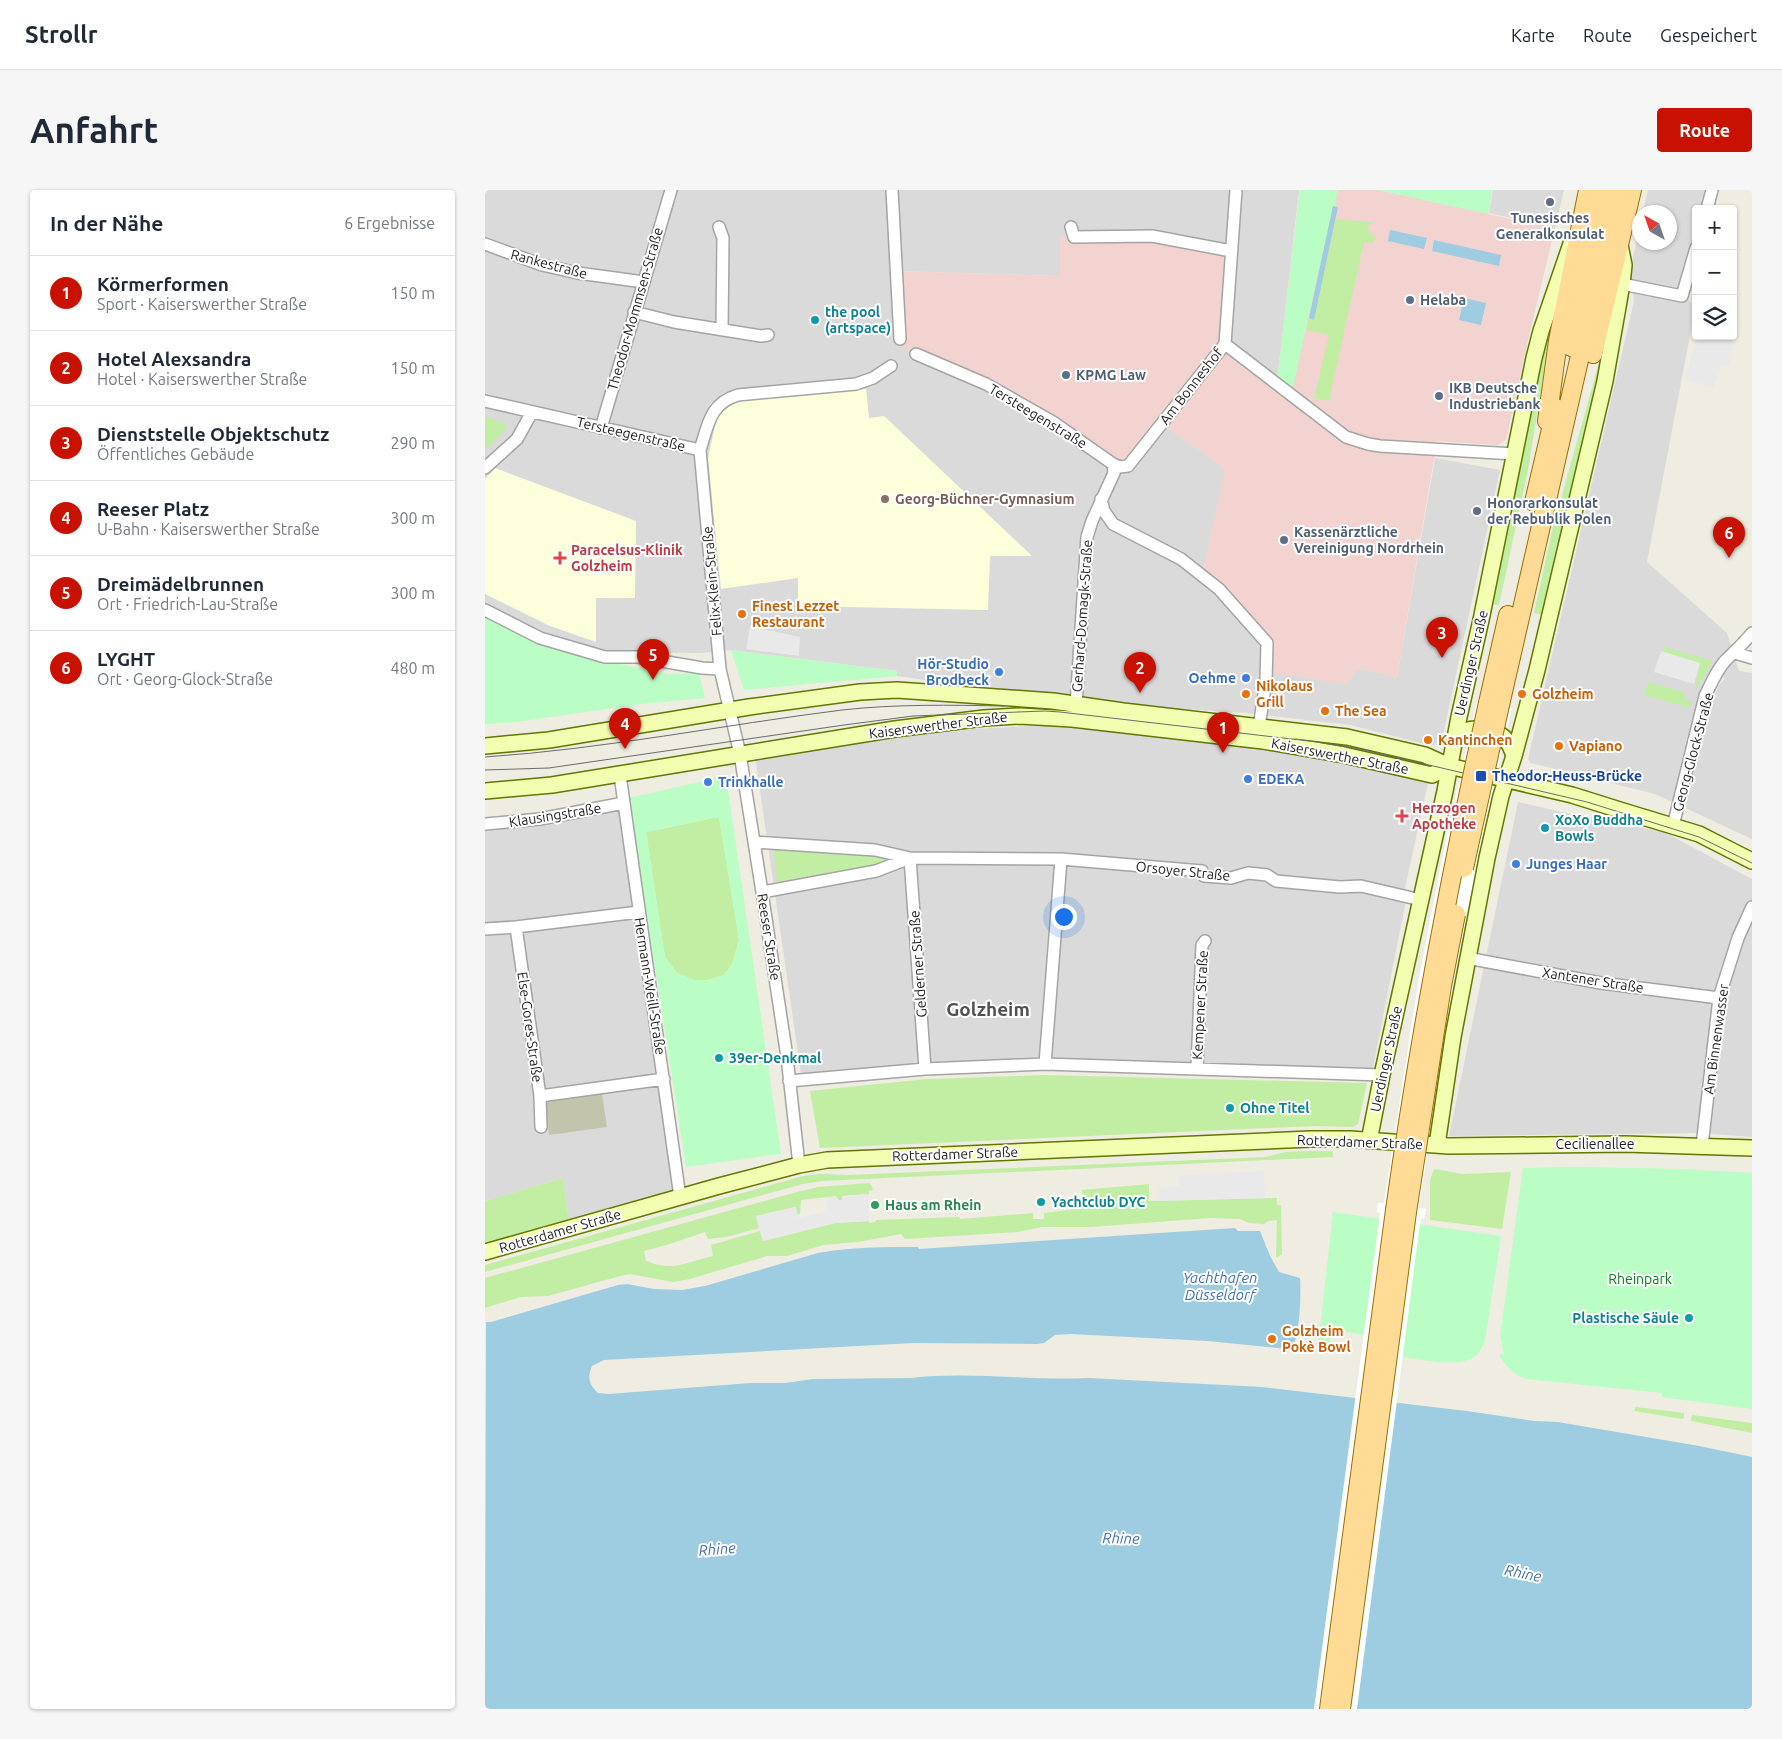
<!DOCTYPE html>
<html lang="de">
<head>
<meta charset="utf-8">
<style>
  body { margin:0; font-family:Ubuntu,sans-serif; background:#f6f6f7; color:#1f2937 }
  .controls { position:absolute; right:15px; top:15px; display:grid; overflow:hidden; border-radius:5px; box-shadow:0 1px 4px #0004 }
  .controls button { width:45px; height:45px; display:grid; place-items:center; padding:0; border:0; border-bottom:1px solid #e0e1e3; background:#fff; color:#1f2937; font:25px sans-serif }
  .compass { position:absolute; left:1147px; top:15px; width:45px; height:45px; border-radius:50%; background:#fff; box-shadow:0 1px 4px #0004; rotate:320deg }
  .you { position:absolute; left:578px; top:726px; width:18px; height:18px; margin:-12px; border:4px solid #fff; border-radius:50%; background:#1a73e8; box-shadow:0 0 0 8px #1a73e833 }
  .badge { display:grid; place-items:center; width:32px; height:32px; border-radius:50%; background:#c91100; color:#fff; font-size:16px; font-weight:700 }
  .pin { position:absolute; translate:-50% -41px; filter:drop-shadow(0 1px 2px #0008) }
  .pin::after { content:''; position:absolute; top:26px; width:18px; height:15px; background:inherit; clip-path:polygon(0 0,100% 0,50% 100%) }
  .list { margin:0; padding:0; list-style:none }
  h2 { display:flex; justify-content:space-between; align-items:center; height:65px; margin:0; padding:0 20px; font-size:21px }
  h2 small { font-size:16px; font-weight:400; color:#747a83 }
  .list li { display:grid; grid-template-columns:32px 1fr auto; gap:15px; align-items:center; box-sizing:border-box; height:75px; padding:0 20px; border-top:1px solid #e0e1e3 }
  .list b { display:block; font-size:19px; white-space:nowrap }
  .list p { margin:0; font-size:16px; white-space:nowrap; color:#747a83 }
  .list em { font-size:16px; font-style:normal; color:#747a83 }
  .icon { flex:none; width:28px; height:28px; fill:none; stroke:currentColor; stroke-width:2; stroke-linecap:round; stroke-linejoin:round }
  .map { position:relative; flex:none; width:1267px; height:1519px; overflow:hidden; border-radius:5px }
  header { display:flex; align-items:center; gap:30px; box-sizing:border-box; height:70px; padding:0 25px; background:#fff; border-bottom:1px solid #e0e1e3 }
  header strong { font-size:24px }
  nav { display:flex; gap:28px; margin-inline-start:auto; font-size:18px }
  .intro { display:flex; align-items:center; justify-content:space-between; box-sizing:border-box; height:120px; padding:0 30px }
  h1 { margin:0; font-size:35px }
  .button { padding:12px 22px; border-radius:5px; background:#c91100; color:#fff; font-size:18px; font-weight:700 }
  main { display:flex; gap:30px; padding:0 30px }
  aside { flex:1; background:#fff; border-radius:5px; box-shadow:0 1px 4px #0004 }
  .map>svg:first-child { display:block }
</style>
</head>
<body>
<header>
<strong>Strollr</strong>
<nav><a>Karte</a><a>Route</a><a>Gespeichert</a></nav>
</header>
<div class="intro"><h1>Anfahrt</h1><a class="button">Route</a></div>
<main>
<aside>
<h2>In der Nähe<small>6 Ergebnisse</small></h2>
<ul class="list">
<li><span class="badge">1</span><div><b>Körmerformen</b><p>Sport · Kaiserswerther Straße</p></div><em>150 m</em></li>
<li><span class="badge">2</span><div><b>Hotel Alexsandra</b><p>Hotel · Kaiserswerther Straße</p></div><em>150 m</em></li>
<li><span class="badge">3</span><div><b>Dienststelle Objektschutz</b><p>Öffentliches Gebäude</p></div><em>290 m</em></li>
<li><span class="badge">4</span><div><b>Reeser Platz</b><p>U-Bahn · Kaiserswerther Straße</p></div><em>300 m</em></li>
<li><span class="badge">5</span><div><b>Dreimädelbrunnen</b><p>Ort · Friedrich-Lau-Straße</p></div><em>300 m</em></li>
<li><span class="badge">6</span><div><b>LYGHT</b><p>Ort · Georg-Glock-Straße</p></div><em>480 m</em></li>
</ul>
</aside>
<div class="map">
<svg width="1267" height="1519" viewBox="0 0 1267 1519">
  <rect width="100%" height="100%" fill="#efece1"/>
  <path fill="#dbdada" d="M0,0h814l-22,191 -217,-105 -165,-5 21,80 246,73 64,45 -23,102 115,108 28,5 12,-16 39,9 38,-219 65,12 -58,270 -10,6 -82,-21 -105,-12 -168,-11 -180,-26v-5l-166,-21 -30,3 -95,-1 -66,-18 -55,-27z
    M1008,0h71l-9,38 -66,-15z
    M1163,0h59l-5,19h-6v23l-15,56 14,21 -48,253 80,71 12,38 13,2v166l-97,-45 -124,-31 -3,-4 106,-458 -4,-30 9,-41v12h30v-30h-26z
    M586,534l186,20 171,39 -23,105v17l-32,163 -328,-9 -120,5 -124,10 -46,-318 136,-23z
    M1033,612l66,15 80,15 88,47v258l-53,-4 -250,3z
    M136,614l53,381 -4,7 -101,29 -6,-43 -78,23v-376z"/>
  <path fill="#f2d3cf" d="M815,0h192l-4,24 67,14 -27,112 -22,100 -8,5 -61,-4 -40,236 -39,-9 -11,16 -78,-11 -2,-30 -64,-72 22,-102 -63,-45 -40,49 -9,-9 -59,-43 -138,-70 -13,-2 -8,-78 165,5v-39h92l78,14 -4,93 51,36z"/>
  <path fill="#fcffda" d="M381,199l3,29 15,-2 148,140h-42l-2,54 -190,-4v-28l-77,11 -13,-131 9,-41 11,-14 12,-5z
    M10,278l141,53 -1,77h-39v44l-46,-16 -65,-32v-115z"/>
  <path fill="#c2c4ac" d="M117,904l5,33 -58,8 -3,-33z"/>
  <path fill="#c1eea3" d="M851,29l41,4 -4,-1 -6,4 4,8 4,2 -2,7 -9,-1 -35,159 -15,-3 15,-63 -22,-5 2,-12 5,1z
    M1071,111l-5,39 -7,31 -16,99 -29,135 -10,-1 52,-249z
    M1121,148h3l-65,277 -10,-2 19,-86z
    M0,226l20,8v6l-20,20z
    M1179,457l49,14 -15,26 -2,-3 4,-21 -38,-11z
    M1163,492l38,11 -2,6 8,3 -3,6 -45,-13z
    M234,627l20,123 -7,24 -8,11 -16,5h-14l-17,-7 -12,-16 -19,-125z
    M289,660l106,4 5,4 -3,5 -105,19z
    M560,885l322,8 -9,41 -5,3 -39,-1 -494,22 -10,-57 117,-12z
    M821,961h27v6l-511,24 -19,3 -318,88v-7l318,-89 17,-2 28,1 418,-18 19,-5z
    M949,979l29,5 48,-2 -9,57 -72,-9v-40z
    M78,988l6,43 -84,23v-43z
    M385,993l3,7 -4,1v3l-27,2v4h-4l-2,-4 -35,4 -1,14 -3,1 -2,-8 -39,9 3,12 -33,9 -18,2 -3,-7 -38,13 -23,6 2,10c28,11 40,1 67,-5l-2,-11 49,-14 3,10 72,-18 34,-2v2l6,-1 1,-2 83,-3 1,2 73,-6v6h11v-6l39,-5 -1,-18 67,-6v17l128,-3v7h4l1,49 -6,4 1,-38 -9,1 -4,3 -15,-1 -9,-4 -30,-1 -119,9h-49l-24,5 -113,7 -4,-5 -43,8 -35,3 -36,11h-20l-77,23 -17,3 -43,-8 -10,2 -72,20 -27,1 -36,11v-30l312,-86 21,-5z
    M1151,1217l48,6v5l-2,1 -47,-8 -1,-1z
    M1207,1225l60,8v10l-61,-12z"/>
  <path fill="#bafdc5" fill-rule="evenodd" d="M815,0h38l-3,14 3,3 -5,-1 -40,181 -16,-6z
    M892,0h115l-4,24z
    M0,424l120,47 63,13 31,-1 6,25 -65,6 -123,18 -32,2z
    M246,460l166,21v5l-153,14z
    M241,586l55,378 -95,13 -57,-369zM234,627l20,123 -7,24 -8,11 -16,5h-14l-17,-7 -12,-16 -19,-125z
    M1091,977l109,2 67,4v236l-90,-12v-4l-136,-14c-12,-4 -21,-13 -27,-24l5,-2 -4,-16 23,-169z
    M848,1022l168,24 -16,105c-3,6 -5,12 -11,16 -15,11 -55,2 -73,0l-27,-89 -11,67 -19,-4 -2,-3 -9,-1 -4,21 -11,-1z"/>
  <path fill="#e9e9e9" d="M1248,135l6,1 -11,40 -7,-2 -7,24 -29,-9 12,-43h36z
    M265,436l50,11 -1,19 -53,-7z
    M1176,461l39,12 -6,21 -40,-12z
    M1237,486l3,2 -7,9 -7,17 -24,97 -3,-1 25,-97 7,-18z
    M779,981l1,27 -106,3v-13l20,-2v-11z
    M384,1004v27l-34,2 -72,18 -7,-25 40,-9 2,11 29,-7v-13l9,-2 3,4h3v-4z"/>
  <path fill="#9ecce0" d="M848,16l5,1 -24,113 -5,-2z
    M905,40l37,8 -3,11 -36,-8z
    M949,50l67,15 -2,11 -67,-15z
    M979,108l22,5 -5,22 -22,-5z
    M750,1038l3,3h22l10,25 9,16 21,6c1,15 0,44 -4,59 -1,6 -4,10 -9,12l-79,-8 -138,-7 -15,1 -11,8 -7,1 -124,-1 -309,17 -12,6c-5,11 -3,19 6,27l11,1 141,-11h35l28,-4 98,-1c59,-7 118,3 177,0l174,9 205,24 67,10 24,1 141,24 53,11v252h-1267l1,-387h5l127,-37 9,-1 27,5 28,1 23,-4 113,-33c33,-6 67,-6 100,-6l1,2z"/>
  <path fill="#fff" d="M992,510l35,8 -31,136 -27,136 -35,228 7,1 -2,10 -3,-1 -5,36 -59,455h-43l66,-496 -3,-1 1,-9h6l35,-226 27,-138z"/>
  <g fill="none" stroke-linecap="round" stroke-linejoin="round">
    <defs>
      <path id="street" d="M407,0l8,149
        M1222,19l5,-19
        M234,37l4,11 -1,92
        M586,37l3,10 78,-1 79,15
        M0,54l57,21 36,8 66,9
        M1137,94l60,12 14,-48
        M149,122l40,10 87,14 7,-1
        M740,154l121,93 22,7 12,2 135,8
        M431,164l70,30 67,38 60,42 7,3 8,-1 97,-122 11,-154
        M0,211l215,49c8,-25 10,-47 38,-55l118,-11 17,-6 18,-12
        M116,238l70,-238
        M215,260l20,219 20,85 22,138 25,165 12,108
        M0,278l32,-29 15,-27
        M616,309l3,12 9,13 68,35 38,30 48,54 -1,38 -7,46
        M0,420l55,28 65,19h33l64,11 18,1
        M1250,463l17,5
        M591,515l11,-168 5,-16 22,-48 -1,-9
        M135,585l60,422
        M0,634l55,-5 84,-16
        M1188,636l32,-130c6,-12 12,-27 21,-36 9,-9 18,-17 26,-27
        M269,652l121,8 35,8 151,1 141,12 2,5 27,2 17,-5 19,2 9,6 64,6 21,-1 60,14
        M425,668l15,211
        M277,702l114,-21 34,-13
        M31,737l24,169 1,31
        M0,739l31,-2 123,-15
        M982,768l134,25 118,15
        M560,874l16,-205
        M712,879l5,-124 3,-4
        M304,891l136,-12 120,-5 337,11
        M55,906l124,-17
        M1217,956l17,-148 19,-60 14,-31"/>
      <path id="secondary" d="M969,549c5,-3 9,-7 14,-9 5,-2 11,-1 16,0 18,1 25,10 30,26
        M0,556l64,-6 200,-33 111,-15 37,-2 156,11 70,10 224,26 78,18 24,11 123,29 51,16 76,23 53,27
        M0,601l67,-6 343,-56 89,-11 36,-2 52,3 191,22 81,14 88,20 17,-9
        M884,951l13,-66 63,-284 14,-74 22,-97 53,-262 7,-27 31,-90
        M952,955l16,-108 34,-179 14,-62 13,-40 23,-86 68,-289 17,-97 2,-19 -4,-20
        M0,1062l234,-66 80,-21 28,-5 483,-21h40l99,7 176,-2 127,4"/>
      <path id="primary" d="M1086,157l35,-157
        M1108,164l39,-164
        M1062,231l11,-80 30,-151
        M1049,312l22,-94
        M1003,513l20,-88
        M1015,515l118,-515
        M844,1519l66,-499
        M856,1519l66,-497"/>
    </defs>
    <use href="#street" stroke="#a4a4a4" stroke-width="14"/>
    <use href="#secondary" stroke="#607700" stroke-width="18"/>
    <use href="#primary" stroke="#957100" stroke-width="20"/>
    <use href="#street" stroke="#fff" stroke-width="11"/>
    <use href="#secondary" stroke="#f4feb0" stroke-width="15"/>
    <use href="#primary" stroke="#ffdb96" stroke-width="18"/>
    <path stroke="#6b6b6b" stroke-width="1" d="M0,567c120,-8 237,-32 357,-47 54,-6 108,-5 162,-4
      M0,580l64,-2 295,-43 69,-9 132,-5 15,1 257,30 48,8 222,52 112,35 53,26"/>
    <defs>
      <path id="primary-bridge" d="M979,678l36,-163
        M910,1020c24,-171 56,-339 93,-507
        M922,1022l35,-226 14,-72"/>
    </defs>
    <use href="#primary-bridge" stroke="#957100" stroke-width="20" stroke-linecap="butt"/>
    <use href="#primary-bridge" stroke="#ffdb96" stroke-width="18"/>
  </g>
  <g fill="#5c6f8a" stroke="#fff" stroke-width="2">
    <circle cx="1065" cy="12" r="5"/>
    <circle cx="925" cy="110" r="5"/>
    <circle cx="581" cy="185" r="5"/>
    <circle cx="954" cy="206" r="5"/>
    <circle cx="992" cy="321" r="5"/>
    <circle cx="799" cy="350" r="5"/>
  </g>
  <g fill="#0f9aa8" stroke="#fff" stroke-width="2">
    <circle cx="330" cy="130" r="5"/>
    <circle cx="1060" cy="638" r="5"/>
    <circle cx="234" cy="868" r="5"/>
    <circle cx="745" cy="918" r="5"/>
    <circle cx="556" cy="1012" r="5"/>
    <circle cx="1204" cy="1128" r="5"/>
  </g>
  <circle fill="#8d6e63" stroke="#fff" stroke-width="2" cx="400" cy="309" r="5"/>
  <g fill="#e0444e" stroke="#fff" stroke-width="2">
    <path d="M72.5 360.5h5v5h5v5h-5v5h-5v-5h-5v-5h5z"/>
    <path d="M914.5 618.5h5v5h5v5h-5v5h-5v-5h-5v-5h5z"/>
  </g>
  <g fill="#e8710a" stroke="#fff" stroke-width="2">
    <circle cx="257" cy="424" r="5"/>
    <circle cx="761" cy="504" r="5"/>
    <circle cx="1037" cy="504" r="5"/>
    <circle cx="840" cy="521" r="5"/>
    <circle cx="943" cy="550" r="5"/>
    <circle cx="1074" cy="556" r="5"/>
    <circle cx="787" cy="1149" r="5"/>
  </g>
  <g fill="#3f7fe0" stroke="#fff" stroke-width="2">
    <circle cx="514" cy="482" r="5"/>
    <circle cx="761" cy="488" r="5"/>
    <circle cx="763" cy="589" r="5"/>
    <circle cx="223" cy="592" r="5"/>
    <circle cx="1031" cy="674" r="5"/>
  </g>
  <rect fill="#1a4fb4" stroke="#fff" stroke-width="2" x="990" y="580" width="12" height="12" rx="2.5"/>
  <circle fill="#2e9e5b" stroke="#fff" stroke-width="2" cx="390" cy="1015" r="5"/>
  <g text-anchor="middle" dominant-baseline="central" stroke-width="4" stroke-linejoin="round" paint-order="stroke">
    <g font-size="14" font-weight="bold" fill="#4e5e75" stroke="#fff" text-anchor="start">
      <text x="1065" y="28" text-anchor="middle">Tunesisches<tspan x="1065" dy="16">Generalkonsulat</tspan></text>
      <text x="935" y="110">Helaba</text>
      <text x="591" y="185">KPMG Law</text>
      <text x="964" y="198">IKB Deutsche<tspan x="964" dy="16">Industriebank</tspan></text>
      <text x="1002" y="313">Honorarkonsulat<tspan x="1002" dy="16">der Rebublik Polen</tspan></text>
      <text x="809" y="342">Kassenärztliche<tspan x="809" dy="16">Vereinigung Nordrhein</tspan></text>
    </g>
    <g font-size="14" fill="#1d1d1d" stroke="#fff">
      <text transform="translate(64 74) rotate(15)">Rankestraße</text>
      <text transform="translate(150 119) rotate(-74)">Theodor-Mommsen-Straße</text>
      <text transform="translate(706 196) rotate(-52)">Am Bonneshof</text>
      <text transform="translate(553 226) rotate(31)">Tersteegenstraße</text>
      <text transform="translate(146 244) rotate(13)">Tersteegenstraße</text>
      <text transform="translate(227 391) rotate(-95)">Felix-Klein-Straße</text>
      <text transform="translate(597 426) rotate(-86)">Gerhard-Domagk-Straße</text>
      <text transform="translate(986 473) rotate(-77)">Uerdinger Straße</text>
      <text transform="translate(453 535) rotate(-7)">Kaiserswerther Straße</text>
      <text transform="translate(1208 562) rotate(-75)">Georg-Glock-Straße</text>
      <text transform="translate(855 566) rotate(11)">Kaiserswerther Straße</text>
      <text transform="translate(70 625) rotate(-9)">Klausingstraße</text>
      <text transform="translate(698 681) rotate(6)">Orsoyer Straße</text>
      <text transform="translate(284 747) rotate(81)">Reeser Straße</text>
      <text transform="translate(433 774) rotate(-94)">Gelderner Straße</text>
      <text transform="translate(1108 790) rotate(9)">Xantener Straße</text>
      <text transform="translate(165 796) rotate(81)">Hermann-Weill-Straße</text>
      <text transform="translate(715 815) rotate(-87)">Kempener Straße</text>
      <text transform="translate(45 837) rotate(82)">Else-Gores-Straße</text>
      <text transform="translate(1231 849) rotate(-82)">Am Binnenwasser</text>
      <text transform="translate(901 869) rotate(-78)">Uerdinger Straße</text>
      <text transform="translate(875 952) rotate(2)">Rotterdamer Straße</text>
      <text x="1110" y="954">Cecilienallee</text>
      <text transform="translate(470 964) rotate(-2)">Rotterdamer Straße</text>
      <text transform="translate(75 1041) rotate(-16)">Rotterdamer Straße</text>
    </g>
    <g font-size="14" font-weight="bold" fill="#0d838f" stroke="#fff" text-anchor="start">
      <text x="340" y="122">the pool<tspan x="340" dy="16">(artspace)</tspan></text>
      <text x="1070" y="630">XoXo Buddha<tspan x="1070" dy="16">Bowls</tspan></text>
      <text x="244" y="868">39er-Denkmal</text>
      <text x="755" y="918">Ohne Titel</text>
      <text x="566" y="1012">Yachtclub DYC</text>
      <text x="1194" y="1128" text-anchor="end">Plastische Säule</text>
    </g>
    <g font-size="14" font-weight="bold" fill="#785e54" stroke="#fff" text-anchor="start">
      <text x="410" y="309">Georg-Büchner-Gymnasium</text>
    </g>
    <g font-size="14" font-weight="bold" fill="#be3a42" stroke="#fff" text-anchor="start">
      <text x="86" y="360">Paracelsus-Klinik<tspan x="86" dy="16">Golzheim</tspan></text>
      <text x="927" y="618">Herzogen<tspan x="927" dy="16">Apotheke</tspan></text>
    </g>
    <g font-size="14" font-weight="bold" fill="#c56008" stroke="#fff" text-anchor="start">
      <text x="267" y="416">Finest Lezzet<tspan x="267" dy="16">Restaurant</tspan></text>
      <text x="771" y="496">Nikolaus<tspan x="771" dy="16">Grill</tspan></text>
      <text x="1047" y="504">Golzheim</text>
      <text x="850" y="521">The Sea</text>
      <text x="953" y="550">Kantinchen</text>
      <text x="1084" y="556">Vapiano</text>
      <text x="797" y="1141">Golzheim<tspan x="797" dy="16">Pokè Bowl</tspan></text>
    </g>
    <g font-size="14" font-weight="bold" fill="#366cbe" stroke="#fff" text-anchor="start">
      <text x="504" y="474" text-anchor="end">Hör-Studio<tspan x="504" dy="16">Brodbeck</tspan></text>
      <text x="751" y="488" text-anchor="end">Oehme</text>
      <text x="773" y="589">EDEKA</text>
      <text x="233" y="592">Trinkhalle</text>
      <text x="1041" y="674">Junges Haar</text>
    </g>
    <g font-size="14" font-weight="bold" fill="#164399" stroke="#fff" text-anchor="start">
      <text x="1007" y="586">Theodor-Heuss-Brücke</text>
    </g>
    <g font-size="14" font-weight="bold" fill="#27864d" stroke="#fff" text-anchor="start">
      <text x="400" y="1015">Haus am Rhein</text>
    </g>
    <g font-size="14" fill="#038318" stroke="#fff">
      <text x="1155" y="1089">Rheinpark</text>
    </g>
    <g font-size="15" font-style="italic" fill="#4271b3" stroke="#fff">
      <text x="735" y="1087">Yachthafen<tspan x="735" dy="17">Düsseldorf</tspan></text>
      <text transform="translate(636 1348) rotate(1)">Rhine</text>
      <text transform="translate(232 1359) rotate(-5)">Rhine</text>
      <text transform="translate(1038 1383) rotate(11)">Rhine</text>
    </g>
    <g font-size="19" font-weight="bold" fill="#505050" stroke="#fff">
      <text x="503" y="819">Golzheim</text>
    </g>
  </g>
</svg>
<div class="controls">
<button>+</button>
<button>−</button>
<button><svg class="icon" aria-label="layers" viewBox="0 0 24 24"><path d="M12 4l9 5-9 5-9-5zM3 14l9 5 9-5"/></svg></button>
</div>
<svg class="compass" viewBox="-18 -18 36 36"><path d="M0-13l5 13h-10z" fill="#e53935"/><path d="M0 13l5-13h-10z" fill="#747a83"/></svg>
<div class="you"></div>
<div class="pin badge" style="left:738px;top:563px">1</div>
<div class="pin badge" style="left:655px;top:503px">2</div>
<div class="pin badge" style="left:957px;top:468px">3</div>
<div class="pin badge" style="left:140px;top:559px">4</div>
<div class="pin badge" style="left:168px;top:490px">5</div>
<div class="pin badge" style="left:1244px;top:368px">6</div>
</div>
</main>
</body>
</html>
